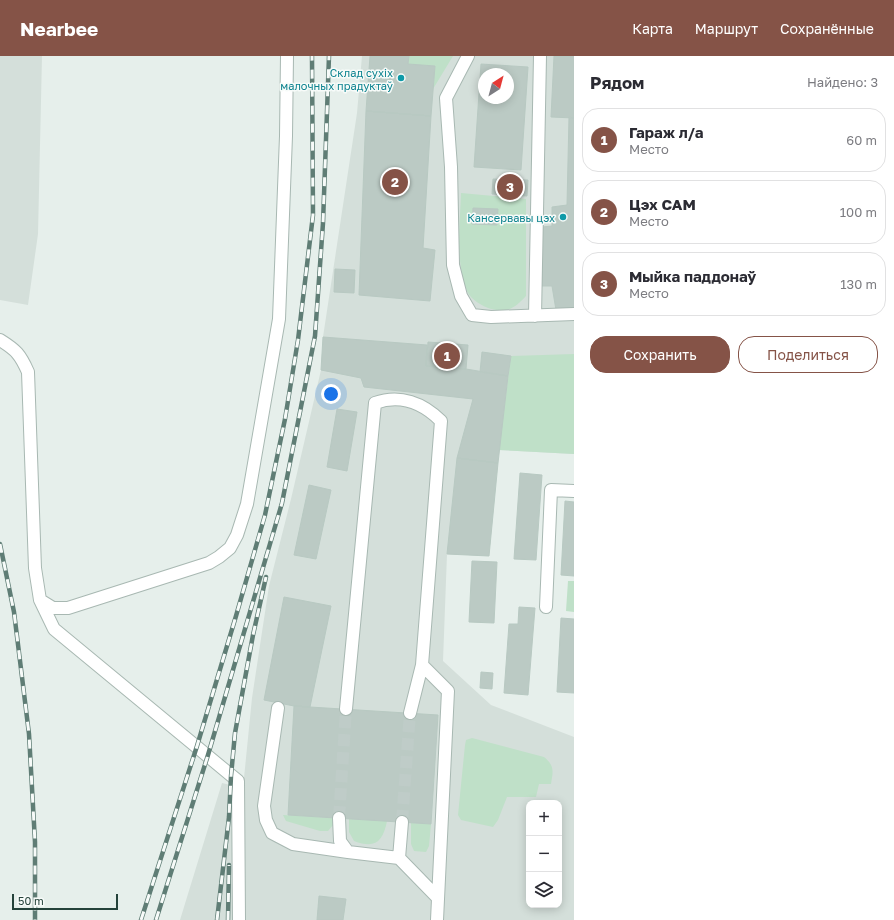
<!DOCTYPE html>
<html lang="ru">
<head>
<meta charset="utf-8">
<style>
  body { margin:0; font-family:"Golos Text",sans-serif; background:#f2f2f3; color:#2b2b33 }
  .controls { position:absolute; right:12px; bottom:12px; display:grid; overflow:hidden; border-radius:8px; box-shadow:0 2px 10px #0003 }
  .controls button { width:36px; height:36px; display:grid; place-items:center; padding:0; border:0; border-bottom:1px solid #e1e1e2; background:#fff; color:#2b2b33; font:20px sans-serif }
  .compass { position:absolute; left:478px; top:12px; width:36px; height:36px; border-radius:50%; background:#fff; box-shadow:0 2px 10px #0003; rotate:36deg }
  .scale { position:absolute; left:12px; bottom:10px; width:106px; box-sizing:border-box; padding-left:4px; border:2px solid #24423a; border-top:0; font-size:11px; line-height:14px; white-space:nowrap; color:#24423a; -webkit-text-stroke:3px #f7fbf9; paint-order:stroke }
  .you { position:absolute; left:331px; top:338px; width:14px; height:14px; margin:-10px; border:3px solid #fff; border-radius:50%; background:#1a73e8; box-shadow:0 0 0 6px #1a73e833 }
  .badge { display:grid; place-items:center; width:26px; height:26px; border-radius:50%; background:#855347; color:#fff; font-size:13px; font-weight:700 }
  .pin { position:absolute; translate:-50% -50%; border:2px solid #fff; box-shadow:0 1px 4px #0006 }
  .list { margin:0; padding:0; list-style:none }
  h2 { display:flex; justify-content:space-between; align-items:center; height:52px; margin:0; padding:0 16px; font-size:17px }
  h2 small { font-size:13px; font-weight:400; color:#7c7c81 }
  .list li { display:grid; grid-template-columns:26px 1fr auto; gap:12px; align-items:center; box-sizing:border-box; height:64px; margin:0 8px 8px; padding:0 8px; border:1px solid #e1e1e2; border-radius:16px }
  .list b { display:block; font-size:15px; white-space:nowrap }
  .list p { margin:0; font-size:13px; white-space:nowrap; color:#7c7c81 }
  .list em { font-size:13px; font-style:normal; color:#7c7c81 }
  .actions { display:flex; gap:8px; padding:12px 16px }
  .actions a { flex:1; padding:9px 0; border:1px solid #855347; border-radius:16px; text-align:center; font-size:14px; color:#855347 }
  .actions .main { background:#855347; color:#fff }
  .icon { flex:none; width:22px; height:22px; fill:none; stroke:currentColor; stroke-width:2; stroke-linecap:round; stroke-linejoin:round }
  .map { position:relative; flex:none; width:574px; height:864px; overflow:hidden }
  header { display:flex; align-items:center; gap:24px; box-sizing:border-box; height:56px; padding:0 20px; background:#855347; color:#fff }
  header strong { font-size:19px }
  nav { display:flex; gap:22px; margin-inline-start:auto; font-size:14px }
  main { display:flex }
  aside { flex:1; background:#fff }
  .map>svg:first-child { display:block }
</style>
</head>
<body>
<header>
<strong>Nearbee</strong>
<nav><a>Карта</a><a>Маршрут</a><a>Сохранённые</a></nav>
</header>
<main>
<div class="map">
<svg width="574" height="864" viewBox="0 0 574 864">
  <rect width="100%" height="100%" fill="#e6efeb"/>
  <path fill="#d4dfda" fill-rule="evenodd" d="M0,0h42l-4,178 -10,71 -28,-5z
    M362,0h212v398l-75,-4 -10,106 -42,-2 -4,107 48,44 83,32v183h-394l42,-137 21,5 9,-90 17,-112 22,-87 30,-129 2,-33 34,-224zM484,18h24v24h-24zM529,747h30v102h-30z"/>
  <path fill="#bfe0c8" d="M409,0h44l-20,33 2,-23 -27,-2z
    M461,137l65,6v97c-11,12 -18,17 -35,13 -9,-3 -20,-9 -24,-18 -12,-30 -7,-67 -6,-98z
    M574,298v100l-75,-4 12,-94z
    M568,525h6v31l-8,-1z
    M472,682l72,19c11,9 9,14 7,27h-12l-3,13h-29l-9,23 -5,7 -32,-7 -3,-5 7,-70 1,-5z
    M283,759l50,3v7l-5,6h-8l-34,-10z
    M349,763l38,2c-4,21 -12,28 -33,20l-5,-9z
    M411,767l20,1 -2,22 -3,6 -12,-1 -3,-7z"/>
  <path fill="#bbcac4" stroke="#b8c9c2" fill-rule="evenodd" d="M370,0h39l-1,8 27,2 -4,50 -65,-5z
    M554,0h20v62l-23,-1z
    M481,8l47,3 -7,103 -47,-3zM484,18h24v24h-24z
    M366,55l65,5 -8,132 12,2 -5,51 -71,-6z
    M569,61l5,1v190l-18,2 -4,-24h-11l1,-59 10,-1v-19l15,-2z
    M493,123l35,1 -1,16 -35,-2z
    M473,152l25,1 -1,16 -25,-1z
    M335,213l20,1 -1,23 -20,-1z
    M323,281l104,8 -1,21 40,3 42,7 -10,87 -41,-5 16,-59 -109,-12 -3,-9 -40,-8z
    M428,286l40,3 -2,24 -40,-3z
    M482,296l29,4 -3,20 -28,-4z
    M337,353l20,3 -10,59 -20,-4z
    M457,402l41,5 -9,93 -42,-2z
    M520,417l22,2 -6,85 -22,-1z
    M309,429l22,5 -15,69 -22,-4z
    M565,445l9,1v74l-13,-1z
    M472,505l25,1 -3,61 -25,-1z
    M284,541l47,9 -21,101 -16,-1 -30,-6z
    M519,551l16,1 -7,87 -24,-2 5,-69h9z
    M561,562l13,1v74l-17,-1z
    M481,616l12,1 -1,16 -12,-1z
    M294,650l144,9 -7,109 -143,-9z
    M319,840l27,3 -3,21h-26z"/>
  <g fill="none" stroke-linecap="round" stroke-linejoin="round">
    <path stroke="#bfccc8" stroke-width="12" stroke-dasharray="12 6" stroke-linecap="butt" d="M339,762l7,-109
      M402,766l8,-109"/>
    <defs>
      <path id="minor" d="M468,0l-22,42 5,69 2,98 8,31 11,19 19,2 83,-3
        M535,260l5,-260
        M0,284c16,10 20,14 28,32l7,196 5,32 14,29 184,152 1,139
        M40,544l13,8h15l141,-45 10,-6 11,-9 7,-13 10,-31 32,-185 7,-183 1,-80
        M546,551l5,-117 23,1
        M278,652l-14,98 2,14 6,13 21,11 55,8
        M346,653l29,-306c25,-9 48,0 66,18l-19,244 26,26 -11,229
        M410,657l12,-48
        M339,762l1,23 8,11 51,6 39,40
        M399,802l3,-36"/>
    </defs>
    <use href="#minor" stroke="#a8b8b2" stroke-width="14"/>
    <use href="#minor" stroke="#fff" stroke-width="12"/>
    <defs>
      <path id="rail" d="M0,488l14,68 15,122 6,108v78
        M141,864l56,-174 39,-130 29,-101 20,-96 13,-79 15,-125 -1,-159
        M156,864l52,-165 74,-252 33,-167 8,-113 6,-167
        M217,864l12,-103 2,-41 4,-43 18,-98 13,-58
        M228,864l1,-55"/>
    </defs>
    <use href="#rail" stroke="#5f7d75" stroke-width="4.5"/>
    <use href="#rail" stroke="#f7fbf9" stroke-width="3" stroke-dasharray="9" stroke-linecap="butt"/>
  </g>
  <g fill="#0f9aa8" stroke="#f7fbf9" stroke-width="1.5">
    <circle cx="401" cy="22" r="4"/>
    <circle cx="563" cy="161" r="4"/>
  </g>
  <g text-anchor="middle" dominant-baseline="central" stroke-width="3" stroke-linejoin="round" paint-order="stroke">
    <g font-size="11" fill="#0d838f" stroke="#f7fbf9" text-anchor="end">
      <text x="393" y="16">Склад сухіх<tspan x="393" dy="13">малочных прадуктаў</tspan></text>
      <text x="555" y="161">Кансервавы цэх</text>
    </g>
  </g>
</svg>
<div class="controls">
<button>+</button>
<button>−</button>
<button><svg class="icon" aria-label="layers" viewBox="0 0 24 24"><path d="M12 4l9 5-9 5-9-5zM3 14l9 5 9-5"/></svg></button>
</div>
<svg class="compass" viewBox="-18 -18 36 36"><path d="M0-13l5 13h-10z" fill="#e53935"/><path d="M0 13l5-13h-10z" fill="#7c7c81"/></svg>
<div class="scale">50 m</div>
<div class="you"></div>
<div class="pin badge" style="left:447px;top:300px">1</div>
<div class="pin badge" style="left:395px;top:126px">2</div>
<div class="pin badge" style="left:510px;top:131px">3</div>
</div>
<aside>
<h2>Рядом<small>Найдено: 3</small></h2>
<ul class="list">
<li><span class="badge">1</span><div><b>Гараж л/а</b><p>Место</p></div><em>60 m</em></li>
<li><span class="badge">2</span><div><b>Цэх САМ</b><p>Место</p></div><em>100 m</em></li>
<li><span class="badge">3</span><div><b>Мыйка паддонаў</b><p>Место</p></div><em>130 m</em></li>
</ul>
<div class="actions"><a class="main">Сохранить</a><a>Поделиться</a></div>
</aside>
</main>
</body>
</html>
